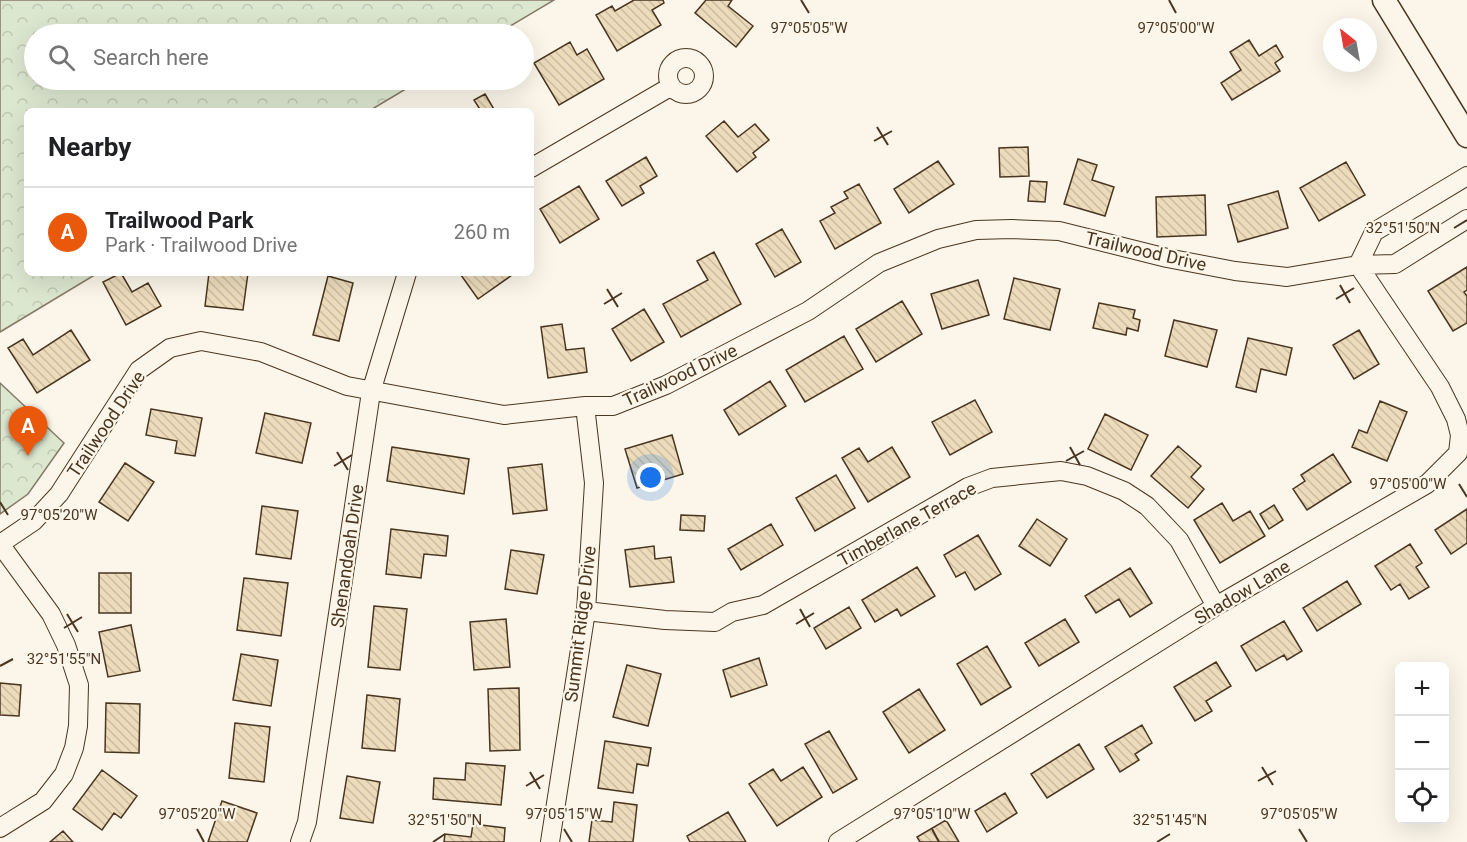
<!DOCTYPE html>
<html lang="en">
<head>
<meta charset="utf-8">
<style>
  body { margin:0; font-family:Roboto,sans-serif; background:#f2f2f2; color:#202124 }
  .controls { position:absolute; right:18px; bottom:18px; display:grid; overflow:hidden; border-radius:9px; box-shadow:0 6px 24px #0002 }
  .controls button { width:54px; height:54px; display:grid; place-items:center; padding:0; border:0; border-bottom:2px solid #e0e0e0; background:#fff; color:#202124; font:30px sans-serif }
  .compass { position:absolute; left:1323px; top:18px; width:54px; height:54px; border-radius:50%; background:#fff; box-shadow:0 6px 24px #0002; rotate:329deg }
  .you { position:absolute; left:651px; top:478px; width:21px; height:21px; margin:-15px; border:4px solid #fff; border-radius:50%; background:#1a73e8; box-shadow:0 0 0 9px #1a73e833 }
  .badge { display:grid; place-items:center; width:39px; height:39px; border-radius:50%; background:#ea580c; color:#fff; font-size:20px; font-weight:700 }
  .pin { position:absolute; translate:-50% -50px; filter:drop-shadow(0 2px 3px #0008) }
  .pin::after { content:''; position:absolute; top:32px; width:21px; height:18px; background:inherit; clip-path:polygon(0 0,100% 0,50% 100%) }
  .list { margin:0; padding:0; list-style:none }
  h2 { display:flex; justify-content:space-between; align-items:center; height:78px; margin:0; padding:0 24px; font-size:26px }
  h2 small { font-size:20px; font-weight:400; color:#757577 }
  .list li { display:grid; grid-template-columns:39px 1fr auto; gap:18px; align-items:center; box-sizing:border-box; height:90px; padding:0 24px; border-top:2px solid #e0e0e0 }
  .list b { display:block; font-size:22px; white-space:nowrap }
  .list p { margin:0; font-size:20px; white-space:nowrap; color:#757577 }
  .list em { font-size:20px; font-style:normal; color:#757577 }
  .icon { flex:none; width:33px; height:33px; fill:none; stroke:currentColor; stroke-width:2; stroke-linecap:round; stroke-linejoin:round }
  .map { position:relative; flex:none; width:1467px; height:842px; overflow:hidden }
  .search { position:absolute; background:#fff; box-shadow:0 6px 24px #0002; left:24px; top:24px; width:510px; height:66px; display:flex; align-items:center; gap:15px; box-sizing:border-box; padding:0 21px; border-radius:33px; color:#757577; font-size:22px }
  .panel { position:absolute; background:#fff; box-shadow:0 6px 24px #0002; left:24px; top:108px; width:510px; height:168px; border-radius:9px }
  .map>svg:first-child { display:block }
</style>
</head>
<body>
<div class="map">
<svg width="1467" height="842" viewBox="0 0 1467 842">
  <defs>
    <pattern id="park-crowns" width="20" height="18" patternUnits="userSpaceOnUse" patternTransform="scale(1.5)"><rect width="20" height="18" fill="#dce7d0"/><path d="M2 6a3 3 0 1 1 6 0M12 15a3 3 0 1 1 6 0" fill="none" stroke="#bec7b2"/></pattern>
    <pattern id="building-back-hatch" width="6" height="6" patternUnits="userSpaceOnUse" patternTransform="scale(1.5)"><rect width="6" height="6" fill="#ecdcbc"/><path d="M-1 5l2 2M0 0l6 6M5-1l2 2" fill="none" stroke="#ccbda1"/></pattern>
  </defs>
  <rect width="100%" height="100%" fill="#fbf6e9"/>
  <path fill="url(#park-crowns)" stroke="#887966" stroke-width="1.5" d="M0,0h554l-57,34h-463v46h387l-52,31h-342v162h71l-98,59z
    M0,383l64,60 -36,51 -28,20z"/>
  <path fill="url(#building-back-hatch)" stroke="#4a3520" stroke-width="1.5" d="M634,0h29l1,3 -12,7 9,15 -44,26 -21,-36 16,-9 3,5z
    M706,0h26l-4,6 25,20 -17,21 -41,-34z
    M1249,40l10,16 17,-11 7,12 -8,6 5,8 -48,29 -11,-17 20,-13 -11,-18z
    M570,42l7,13 10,-6 17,30 -45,26 -25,-42z
    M485,94l10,17h-14l-7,-11z
    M724,121l14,16 17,-13 14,16 -16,13 3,4 -19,15 -31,-36z
    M1028,147l1,29 -29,1 -1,-29z
    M646,157l11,19 -17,10 4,7 -22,13 -16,-25z
    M1078,159l19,6 -5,15 22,7 -9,29 -41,-12z
    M938,161l16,23 -45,29 -15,-24z
    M1346,162l19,33 -46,26 -19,-33z
    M1030,181l17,1 -2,20 -17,-1z
    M859,184l22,39 -46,26 -15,-28 15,-8 -4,-6 17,-9 -4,-6z
    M579,186l20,33 -39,24 -20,-34z
    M1278,191l10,37 -50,14 -10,-37z
    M1205,195l1,40 -49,2 -1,-40z
    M782,229l19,33 -26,15 -19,-33z
    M714,252l27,52 -60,33 -18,-33 45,-24 -11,-19z
    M1467,267v23l-3,2 3,4v27l-14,8 -25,-40z
    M121,273l11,19 16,-9 13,23 -35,19 -23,-43z
    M209,273h39l-5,37 -38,-4z
    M463,273h52l-37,26 -17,-24z
    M328,276l25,7 -14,58 -26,-6z
    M1014,278l46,11 -10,41 -46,-11z
    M978,280l11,35 -47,14 -11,-35z
    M902,301l20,33 -46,28 -20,-33z
    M1099,303l36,7 -2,8 7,2 -2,11 -11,-3 -1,7 -33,-7z
    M644,309l20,33 -33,19 -19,-32z
    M1174,320l43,10 -10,37 -42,-11z
    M562,324l4,26 18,-2 3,24 -39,6 -7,-51z
    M71,330l19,30 -53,33 -29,-45 15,-9 10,16z
    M1359,330l20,34 -25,15 -21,-34z
    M844,336l19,33 -58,33 -19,-32z
    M1248,338l44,10 -6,27 -25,-6 -5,23 -20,-5z
    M770,381l16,25 -47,29 -15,-25z
    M975,400l17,32 -42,23 -18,-33z
    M1380,401l27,11 -20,49 -35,-14 7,-17 8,3z
    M151,409l51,9 -7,38 -20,-3 2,-12 -31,-6z
    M265,413l46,10 -9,40 -46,-10z
    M1105,414l43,21 -17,35 -43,-21z
    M672,435l11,39 -46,14 -12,-39z
    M1178,446l23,20 -10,11 13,12 -16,19 -37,-32z
    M392,447l77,12 -5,35 -77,-13z
    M892,447l18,30 -42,25 -26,-44 17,-10 9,14z
    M1333,454l18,28 -44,28 -14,-21 12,-8 -4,-6z
    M125,463l29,19 -26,39 -29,-19z
    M542,464l5,46 -34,4 -5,-46z
    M836,475l19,33 -40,23 -19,-33z
    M1222,503l11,18 17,-10 15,25 -45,27 -26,-43z
    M1274,505l9,15 -14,9 -9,-15z
    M262,506l36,5 -7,48 -35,-5z
    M1467,509v34l-16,11 -16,-24z
    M681,515l24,1 -1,15 -24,-1z
    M1037,519l30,20 -17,27 -31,-20z
    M771,524l12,21 -42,25 -13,-21z
    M391,529l57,7 -2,20 -22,-2 -3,24 -35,-4z
    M978,535l23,39 -26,16 -10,-18 -9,5 -12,-22z
    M1410,544l12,19 -6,4 13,20 -20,12 -9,-15 -9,6 -16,-24z
    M654,546l1,13 16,-2 3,25 -44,5 -5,-37z
    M511,550l33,5 -7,39 -32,-5z
    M917,567l18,29 -34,20 -4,-7 -22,13 -13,-22z
    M1130,568l22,35 -22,14 -11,-18 -23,14 -11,-17z
    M99,573h32v40h-32z
    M244,578l44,5 -7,53 -44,-6z
    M1347,581l14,23 -44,27 -14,-23z
    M374,606l33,3 -7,61 -32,-3z
    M849,607l12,21 -35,21 -12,-21z
    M506,619l4,48 -36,3 -4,-48z
    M1065,619l14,23 -40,24 -14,-23z
    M1284,621l18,30 -15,9 -3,-5 -28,16 -15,-25z
    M131,625l9,46 -32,6 -9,-45z
    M987,646l24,41 -30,18 -24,-41z
    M241,654l37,6 -7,46 -38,-6z
    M759,658l8,27 -36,12 -8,-27z
    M1216,662l15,24 -25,15 6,10 -17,10 -21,-34z
    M627,665l34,9 -13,52 -35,-9z
    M0,683l21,2 -2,31 -19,-1z
    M519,688l1,62 -30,1 -2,-62z
    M919,689l26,41 -36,23 -26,-41z
    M367,695l33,4 -5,52 -33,-3z
    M106,703l34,1 -1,49 -34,-1z
    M235,723l35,4 -6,55 -35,-4z
    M1142,725l10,18 -17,11 4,6 -19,12 -15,-25z
    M829,731l28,48 -24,14 -28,-49z
    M605,741l46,7 -3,18 -11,-2 -4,29 -35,-5z
    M1079,744l15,25 -47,29 -16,-24z
    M466,763l39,3 -4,39 -68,-6 1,-21 31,2z
    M803,767l19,30 -45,29 -28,-42 24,-15 8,12z
    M102,770l35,26 -16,22 -7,-5 -12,17 -29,-21z
    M347,776l33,6 -7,41 -33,-5z
    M1005,793l12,20 -30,19 -12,-21z
    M222,801l35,12 -10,29h-39z
    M614,802l23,3 -4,37h-44l3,-22 20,2z
    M728,812l18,30h-56l-3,-6z
    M946,820l13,22h-39l-3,-5z
    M473,824l32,4 -1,14h-60l1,-8 26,3z
    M63,831l10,11h-23z"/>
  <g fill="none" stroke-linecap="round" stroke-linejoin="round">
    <defs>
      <path id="minor" d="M668 76a18 18 0 1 1 36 0a18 18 0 1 1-36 0Z
        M531,168l139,-81
        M1358,265l16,-33 93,-56
        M0,544l34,-23 25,-27 80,-124 31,-22 31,-7 60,11 86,34 157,29 81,-9h28l53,-21 142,-74 71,-48 59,-24 38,-9 36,-1 47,2 108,27 68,13 52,6 71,-12 37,-1 72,-45
        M586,611l79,9 50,2 17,-10 31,-7 205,-118 24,-9 69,-7 26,5 37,15 23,15 32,34 37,66
        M0,828l43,-27 21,-27 10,-26 4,-22 1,-41 -13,-40 -15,-31 -51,-70
        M300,842l7,-20 64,-430 36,-119
        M550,842l36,-231 8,-128 -9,-77
        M838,842l378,-236 211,-122 31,-31 2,-18 -4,-16 -16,-32 -82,-122"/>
      <path id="major" d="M1384,0l83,136"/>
    </defs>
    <use href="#minor" stroke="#4a3520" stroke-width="20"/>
    <use href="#major" stroke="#4a3520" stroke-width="25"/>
    <use href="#minor" stroke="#fbf6e9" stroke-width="18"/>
    <use href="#major" stroke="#fbf6e9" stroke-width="22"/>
  </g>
  <path fill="none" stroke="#4a3520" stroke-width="2" d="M801,0l8,13M1169,0l7,13M877,127l11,18M874,141l18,-10M1454,228l13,-8M1340,285l10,18M607,289l11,18M1336,299l18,-11M604,304l18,-11M1070,447l10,18M337,452l11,18M1066,461l18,-10M334,466l18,-11M1459,484l8,13M0,502l8,13M800,609l10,18M67,614l11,18M796,624l18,-11M64,628l18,-11M0,666l13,-7M1262,767l11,18M530,772l10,17M1258,781l18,-10M526,786l18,-11M197,829l7,13M564,829l8,13M932,829l7,13M1299,829l8,13M433,842l12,-8M1157,842l13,-8"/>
  <g text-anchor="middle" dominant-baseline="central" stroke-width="4.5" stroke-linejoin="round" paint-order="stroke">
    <g font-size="18" fill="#4a3520" stroke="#fbf6e9">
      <text transform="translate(1146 251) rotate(13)">Trailwood Drive</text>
      <text transform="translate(680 375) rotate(-25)">Trailwood Drive</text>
      <text transform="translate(106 424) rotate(-56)">Trailwood Drive</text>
      <text transform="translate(907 524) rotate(-29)">Timberlane Terrace</text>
      <text transform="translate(347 556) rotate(-82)">Shenandoah Drive</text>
      <text transform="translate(1242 592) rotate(-31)">Shadow Lane</text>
      <text transform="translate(580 624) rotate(-83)">Summit Ridge Drive</text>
    </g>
  </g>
  <g font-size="15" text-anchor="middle" fill="#4a3520" stroke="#fbf6e9" stroke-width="4.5" stroke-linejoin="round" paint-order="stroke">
    <text x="809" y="33">97°05'05"W</text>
    <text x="1176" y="33">97°05'00"W</text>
    <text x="1403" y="233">32°51'50"N</text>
    <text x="1408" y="489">97°05'00"W</text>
    <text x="59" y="520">97°05'20"W</text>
    <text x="64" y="664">32°51'55"N</text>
    <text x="197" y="819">97°05'20"W</text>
    <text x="564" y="819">97°05'15"W</text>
    <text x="932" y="819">97°05'10"W</text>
    <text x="1299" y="819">97°05'05"W</text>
    <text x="445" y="825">32°51'50"N</text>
    <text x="1170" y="825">32°51'45"N</text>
  </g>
</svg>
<div class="controls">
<button>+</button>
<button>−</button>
<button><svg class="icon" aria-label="locate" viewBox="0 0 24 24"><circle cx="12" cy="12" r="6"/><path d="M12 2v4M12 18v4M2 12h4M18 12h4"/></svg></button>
</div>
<svg class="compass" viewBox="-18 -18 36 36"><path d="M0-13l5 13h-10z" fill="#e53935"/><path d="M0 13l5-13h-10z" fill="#757577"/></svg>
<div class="you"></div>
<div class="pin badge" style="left:28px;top:456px">A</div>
<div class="search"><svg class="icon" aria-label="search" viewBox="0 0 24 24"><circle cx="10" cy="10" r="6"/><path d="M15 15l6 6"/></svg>Search here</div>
<section class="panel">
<h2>Nearby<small></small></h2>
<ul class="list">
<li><span class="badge">A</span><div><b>Trailwood Park</b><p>Park · Trailwood Drive</p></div><em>260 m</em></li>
</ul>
</section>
</div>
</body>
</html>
